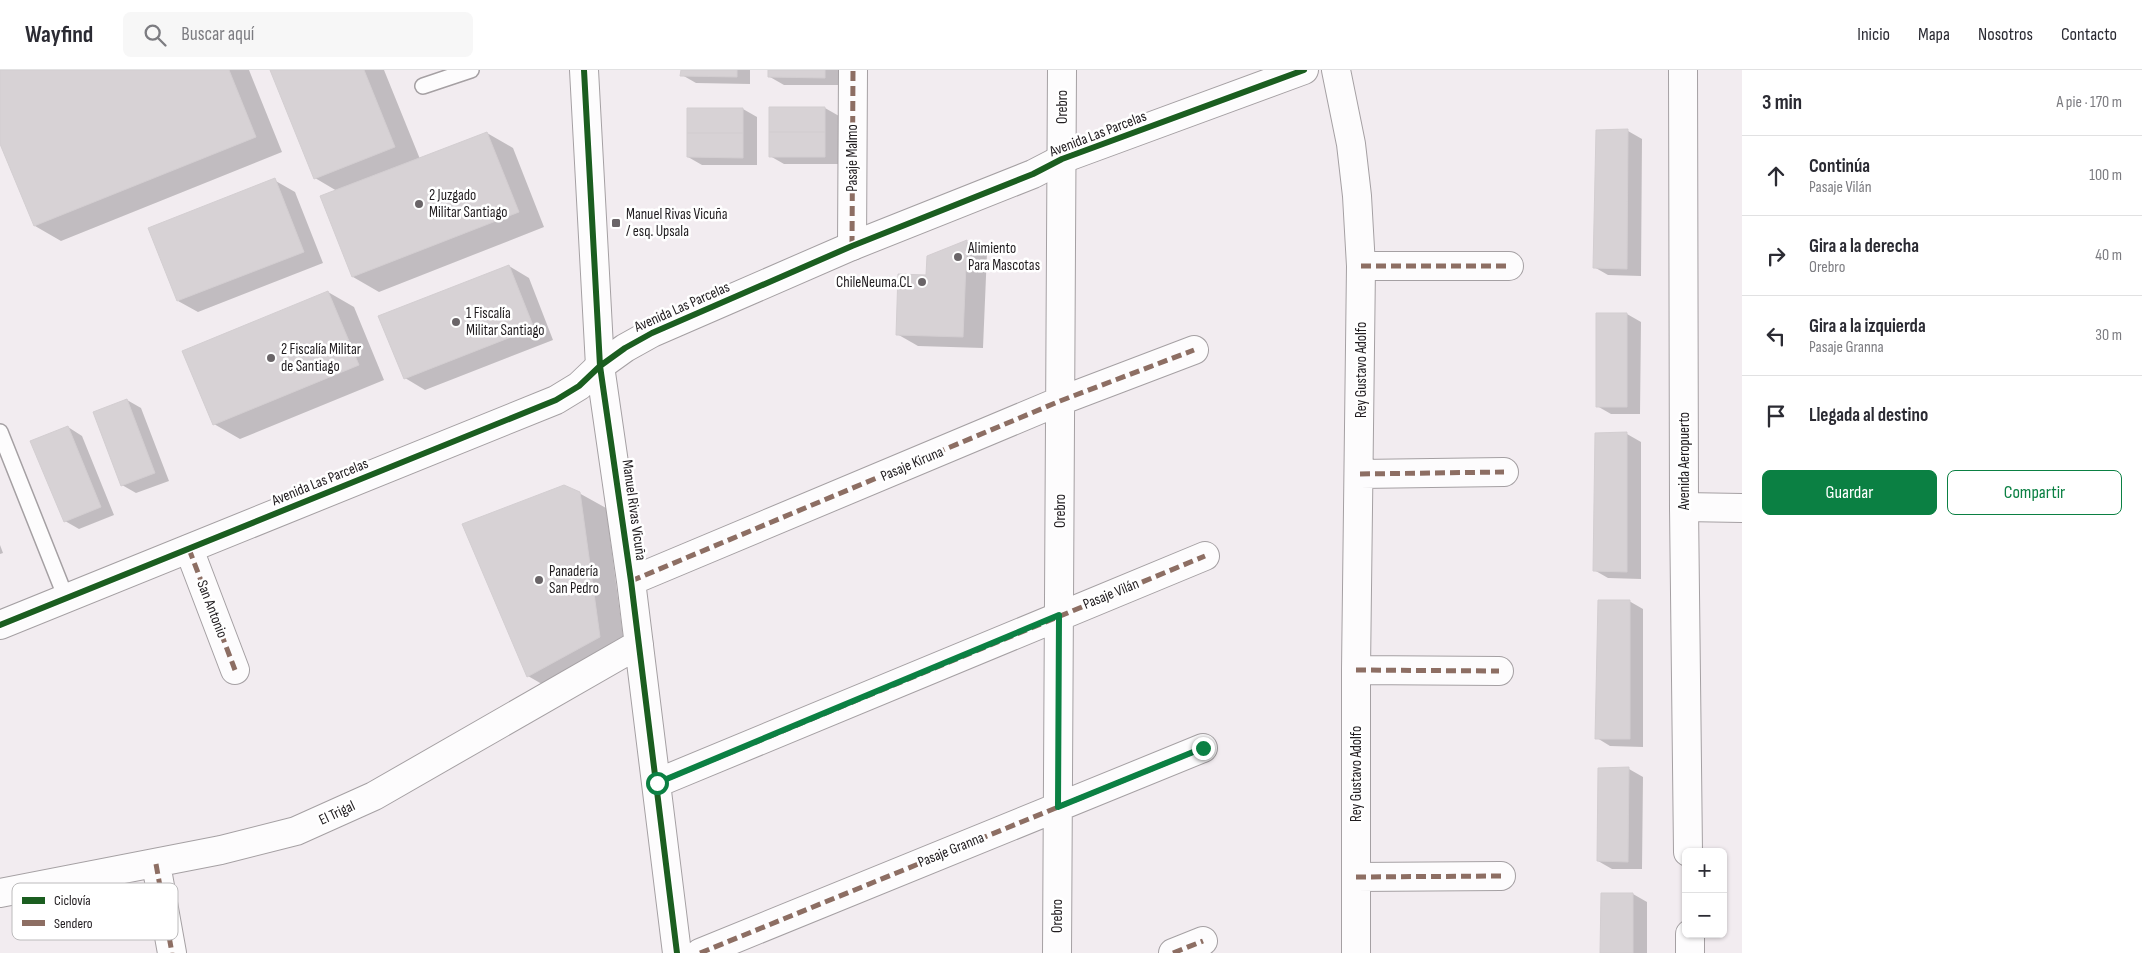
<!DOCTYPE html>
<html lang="es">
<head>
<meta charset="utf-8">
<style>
  body { margin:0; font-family:"Sofia Sans Condensed",sans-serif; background:#f7f7f7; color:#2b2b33 }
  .controls { position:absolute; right:15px; bottom:15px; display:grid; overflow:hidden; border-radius:8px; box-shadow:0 1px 4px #0004 }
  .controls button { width:45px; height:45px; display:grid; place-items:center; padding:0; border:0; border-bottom:1px solid #e1e1e2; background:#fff; color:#2b2b33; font:25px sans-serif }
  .stop { position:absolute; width:15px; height:15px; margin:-11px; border:4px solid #0b8043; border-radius:50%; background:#fff }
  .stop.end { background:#0b8043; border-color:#fff; box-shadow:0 1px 5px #0008 }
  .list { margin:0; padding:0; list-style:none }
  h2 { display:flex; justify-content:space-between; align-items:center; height:65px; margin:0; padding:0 20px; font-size:21px }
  h2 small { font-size:16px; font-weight:400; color:#7c7c81 }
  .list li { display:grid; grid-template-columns:32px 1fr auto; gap:15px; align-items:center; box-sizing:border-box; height:80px; padding:0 20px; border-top:1px solid #e1e1e2 }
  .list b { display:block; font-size:19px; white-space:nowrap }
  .list p { margin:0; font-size:16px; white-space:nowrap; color:#7c7c81 }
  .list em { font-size:16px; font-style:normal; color:#7c7c81 }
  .actions { display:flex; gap:10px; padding:15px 20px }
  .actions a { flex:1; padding:11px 0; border:1px solid #0b8043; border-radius:8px; text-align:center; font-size:18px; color:#0b8043 }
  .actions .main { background:#0b8043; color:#fff }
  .icon { flex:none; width:28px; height:28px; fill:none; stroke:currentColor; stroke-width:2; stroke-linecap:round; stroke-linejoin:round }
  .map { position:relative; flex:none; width:1742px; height:883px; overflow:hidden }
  header { display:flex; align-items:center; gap:30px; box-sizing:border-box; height:70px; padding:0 25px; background:#fff; border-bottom:1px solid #e1e1e2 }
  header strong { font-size:24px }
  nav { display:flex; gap:28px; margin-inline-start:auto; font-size:18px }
  .search { width:350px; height:45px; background:#f7f7f7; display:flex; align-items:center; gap:12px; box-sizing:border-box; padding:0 18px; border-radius:8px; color:#7c7c81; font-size:19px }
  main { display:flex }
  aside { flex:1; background:#fff }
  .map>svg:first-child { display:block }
</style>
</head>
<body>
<header>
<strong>Wayfind</strong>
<div class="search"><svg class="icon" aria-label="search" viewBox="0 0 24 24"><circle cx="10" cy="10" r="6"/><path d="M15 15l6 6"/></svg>Buscar aquí</div>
<nav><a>Inicio</a><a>Mapa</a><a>Nosotros</a><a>Contacto</a></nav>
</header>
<main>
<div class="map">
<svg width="1742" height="883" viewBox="0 0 1742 883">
  <rect width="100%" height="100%" fill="#f2ecf0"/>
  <path fill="#0003" d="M0,0h249l33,82 -221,89 -26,-15 -35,-86z
    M271,0h113l36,89 67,-26 26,15 31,79 -165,65 -26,-15 -31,-80 15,-6 -22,-13z
    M682,0h68v14l-54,-1 -14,-8z
    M770,0h68v15h-54l-14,-8z
    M825,38l14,8v48h-55l-14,-8z
    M743,39l14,8v48h-55l-14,-8z
    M1628,61l14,8 -1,137 -33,-1 -14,-8z
    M274,110l21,12 28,71 -125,49 -20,-11z
    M967,172l20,11 -4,95 -65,-2 -21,-12 30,-58z
    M509,196l20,12 24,62 -128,50 -20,-12z
    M328,222l26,15 30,73 -144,59 -26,-15z
    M1597,244h30l14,8 -1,92h-29l-14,-8z
    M127,330l14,8 28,73 -33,12 -14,-8z
    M68,357l14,9 32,79 -35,14 -14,-8z
    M1627,364l14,8v137l-33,-1 -14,-8z
    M579,423l27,15 19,143 -71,40 -26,-15z
    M0,475l3,8 -3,1z
    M1629,531l14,8v138l-33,-1 -13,-8z
    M1629,699l14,8 -1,92h-30l-14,-8z
    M1602,824h31l14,8v51h-46z"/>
  <path fill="#d7d2d5" stroke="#d3ced1" d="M0,0h229l27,67 -222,89 -34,-82z
    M270,0h94l31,77 -81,32z
    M681,0h56v7l-57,-1z
    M768,0h57v8l-57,-1z
    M769,37h56v25h-56z
    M687,38h56v25h-56z
    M1628,59l-1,140 -34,-1 3,-138z
    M487,62l32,80 -167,65 -32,-81z
    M769,62h56v25h-56z
    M687,63h56v25l-56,-1z
    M275,108l29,74 -127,49 -29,-73z
    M967,170l-4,97 -67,-2 2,-61 28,1 1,-19z
    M509,195l25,63 -130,51 -26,-63z
    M328,221l31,74 -146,60 -31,-74z
    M1596,243h31v94h-31z
    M127,329l28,74 -34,13 -28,-74z
    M68,356l33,81 -37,15 -34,-81z
    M1627,362v140l-34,-1 2,-138z
    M564,415l16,7 20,145 -73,40 -65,-153z
    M1598,530h32v139h-35z
    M1629,697l-1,95 -31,-1 1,-93z
    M1601,823h32v60h-33z"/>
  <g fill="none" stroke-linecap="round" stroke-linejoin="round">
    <defs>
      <path id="lane" d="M423,16l48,-16
        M0,362l66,166"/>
      <path id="street" d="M584,0l16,296 31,215 46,372
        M1336,0l15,74 6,52 4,70 -5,404v283
        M852,176l1,-176
        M1361,196h148
        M1360,404l144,-2
        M1684,437l58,1
        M189,479l46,121
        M631,511l429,-180 134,-51
        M1356,600l143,1
        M657,713l548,-227
        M156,794l16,89
        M1356,807l145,-1
        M0,823l221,-43 75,-19 78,-35 265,-152
        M700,883l503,-205
        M1057,883l5,-883
        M1173,883l30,-12"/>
      <path id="secondary" d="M1683,0l1,437 4,345
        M0,555l556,-225 23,-14 21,-20 25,-18 27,-15 200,-87 181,-72 29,-15 242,-89
        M1690,864v19"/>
    </defs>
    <use href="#lane" stroke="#a5a0a3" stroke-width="18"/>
    <use href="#street" stroke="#a5a0a3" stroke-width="30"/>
    <use href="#secondary" stroke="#a5a0a3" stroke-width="30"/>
    <use href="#lane" stroke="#fdfcfd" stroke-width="15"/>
    <use href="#street" stroke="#fdfcfd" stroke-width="28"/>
    <use href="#secondary" stroke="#fdfcfd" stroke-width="28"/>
    <path stroke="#8d6e63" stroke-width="5" stroke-dasharray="10 5" stroke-linecap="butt" d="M852,176l1,-176
      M1361,196h148
      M1360,404l144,-2
      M189,479l46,121
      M631,511l429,-180 134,-51
      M1356,600l143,1
      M657,713l548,-227
      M156,794l16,89
      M1356,807l145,-1
      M700,883l503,-205
      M1173,883l30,-12"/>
    <defs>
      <path id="cycleway" d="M584,0l16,296 31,215 46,372
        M0,555l556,-225 23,-14 21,-20 25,-18 27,-15 200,-87 181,-72 29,-15 242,-89"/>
    </defs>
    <use href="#cycleway" stroke="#fff" stroke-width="9"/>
    <use href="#cycleway" stroke="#1b5e20" stroke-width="6"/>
  </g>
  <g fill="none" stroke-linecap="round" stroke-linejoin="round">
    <path stroke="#0b8043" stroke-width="6" d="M657,713l402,-168 -1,192 145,-59"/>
  </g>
  <g fill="#6a6568" stroke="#fff" stroke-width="2">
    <circle cx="419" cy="134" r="5"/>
    <rect x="611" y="148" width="10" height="10" rx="2.5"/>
    <circle cx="958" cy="187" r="5"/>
    <circle cx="922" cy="212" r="5"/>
    <circle cx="456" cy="252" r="5"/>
    <circle cx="271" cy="288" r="5"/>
    <circle cx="539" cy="510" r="5"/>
  </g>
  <g text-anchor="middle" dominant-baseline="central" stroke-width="5" stroke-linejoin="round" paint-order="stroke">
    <g font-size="15" fill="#201c1f" stroke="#fff">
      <text transform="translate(1062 37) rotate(-90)">Orebro</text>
      <text transform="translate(1098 64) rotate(-21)">Avenida Las Parcelas</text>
      <text transform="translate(852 88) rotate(-90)">Pasaje Malmo</text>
      <text transform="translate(682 237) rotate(-24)">Avenida Las Parcelas</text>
      <text transform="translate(1361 300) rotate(-90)">Rey Gustavo Adolfo</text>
      <text transform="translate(1684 391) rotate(-90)">Avenida Aeropuerto</text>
      <text transform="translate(912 394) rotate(-23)">Pasaje Kiruna</text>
      <text transform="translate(320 412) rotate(-22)">Avenida Las Parcelas</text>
      <text transform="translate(634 440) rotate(82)">Manuel Rivas Vicuña</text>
      <text transform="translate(1060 441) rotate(-90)">Orebro</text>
      <text transform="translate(1111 524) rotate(-22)">Pasaje Vilán</text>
      <text transform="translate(212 539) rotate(69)">San Antonio</text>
      <text transform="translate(1356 704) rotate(-90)">Rey Gustavo Adolfo</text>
      <text transform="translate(337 743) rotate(-25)">El Trigal</text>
      <text transform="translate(951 780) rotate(-22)">Pasaje Granna</text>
      <text transform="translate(1057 846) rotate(-90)">Orebro</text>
    </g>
    <g font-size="15" fill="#201c1f" stroke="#fff" text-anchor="start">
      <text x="429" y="125">2 Juzgado<tspan x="429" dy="17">Militar Santiago</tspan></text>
      <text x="626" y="144">Manuel Rivas Vicuña<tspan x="626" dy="17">/ esq. Upsala</tspan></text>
      <text x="968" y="178">Alimiento<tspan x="968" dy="17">Para Mascotas</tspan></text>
      <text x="912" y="212" text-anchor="end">ChileNeuma.CL</text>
      <text x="466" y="243">1 Fiscalía<tspan x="466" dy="17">Militar Santiago</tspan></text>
      <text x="281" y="279">2 Fiscalía Militar<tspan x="281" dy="17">de Santiago</tspan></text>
      <text x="549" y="501">Panadería<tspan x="549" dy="17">San Pedro</tspan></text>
    </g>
  </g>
  <rect x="12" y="813" width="166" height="57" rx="8" fill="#fff" stroke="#bcbbbc" stroke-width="1"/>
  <rect x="22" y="827" width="23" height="7" fill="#1b5e20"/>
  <rect x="22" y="850" width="23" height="6" fill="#8d6e63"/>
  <g font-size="14" fill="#201c1f">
    <text x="54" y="835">Ciclovía</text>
    <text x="54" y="858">Sendero</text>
  </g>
</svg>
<div class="controls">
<button>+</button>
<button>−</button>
</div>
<div class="stop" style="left:657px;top:713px"></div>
<div class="stop end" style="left:1203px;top:678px"></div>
</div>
<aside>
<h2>3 min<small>A pie · 170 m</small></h2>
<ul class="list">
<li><svg class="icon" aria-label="ahead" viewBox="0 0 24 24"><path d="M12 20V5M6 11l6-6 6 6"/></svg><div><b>Continúa</b><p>Pasaje Vilán</p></div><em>100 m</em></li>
<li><svg class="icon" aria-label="right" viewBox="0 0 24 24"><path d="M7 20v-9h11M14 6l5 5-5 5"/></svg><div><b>Gira a la derecha</b><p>Orebro</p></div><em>40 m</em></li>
<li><svg class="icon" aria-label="left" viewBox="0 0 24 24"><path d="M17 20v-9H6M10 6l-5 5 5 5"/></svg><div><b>Gira a la izquierda</b><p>Pasaje Granna</p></div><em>30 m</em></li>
<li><svg class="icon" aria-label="arrive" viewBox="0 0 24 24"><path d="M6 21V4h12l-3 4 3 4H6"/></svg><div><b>Llegada al destino</b></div></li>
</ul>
<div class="actions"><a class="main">Guardar</a><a>Compartir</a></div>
</aside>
</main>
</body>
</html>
